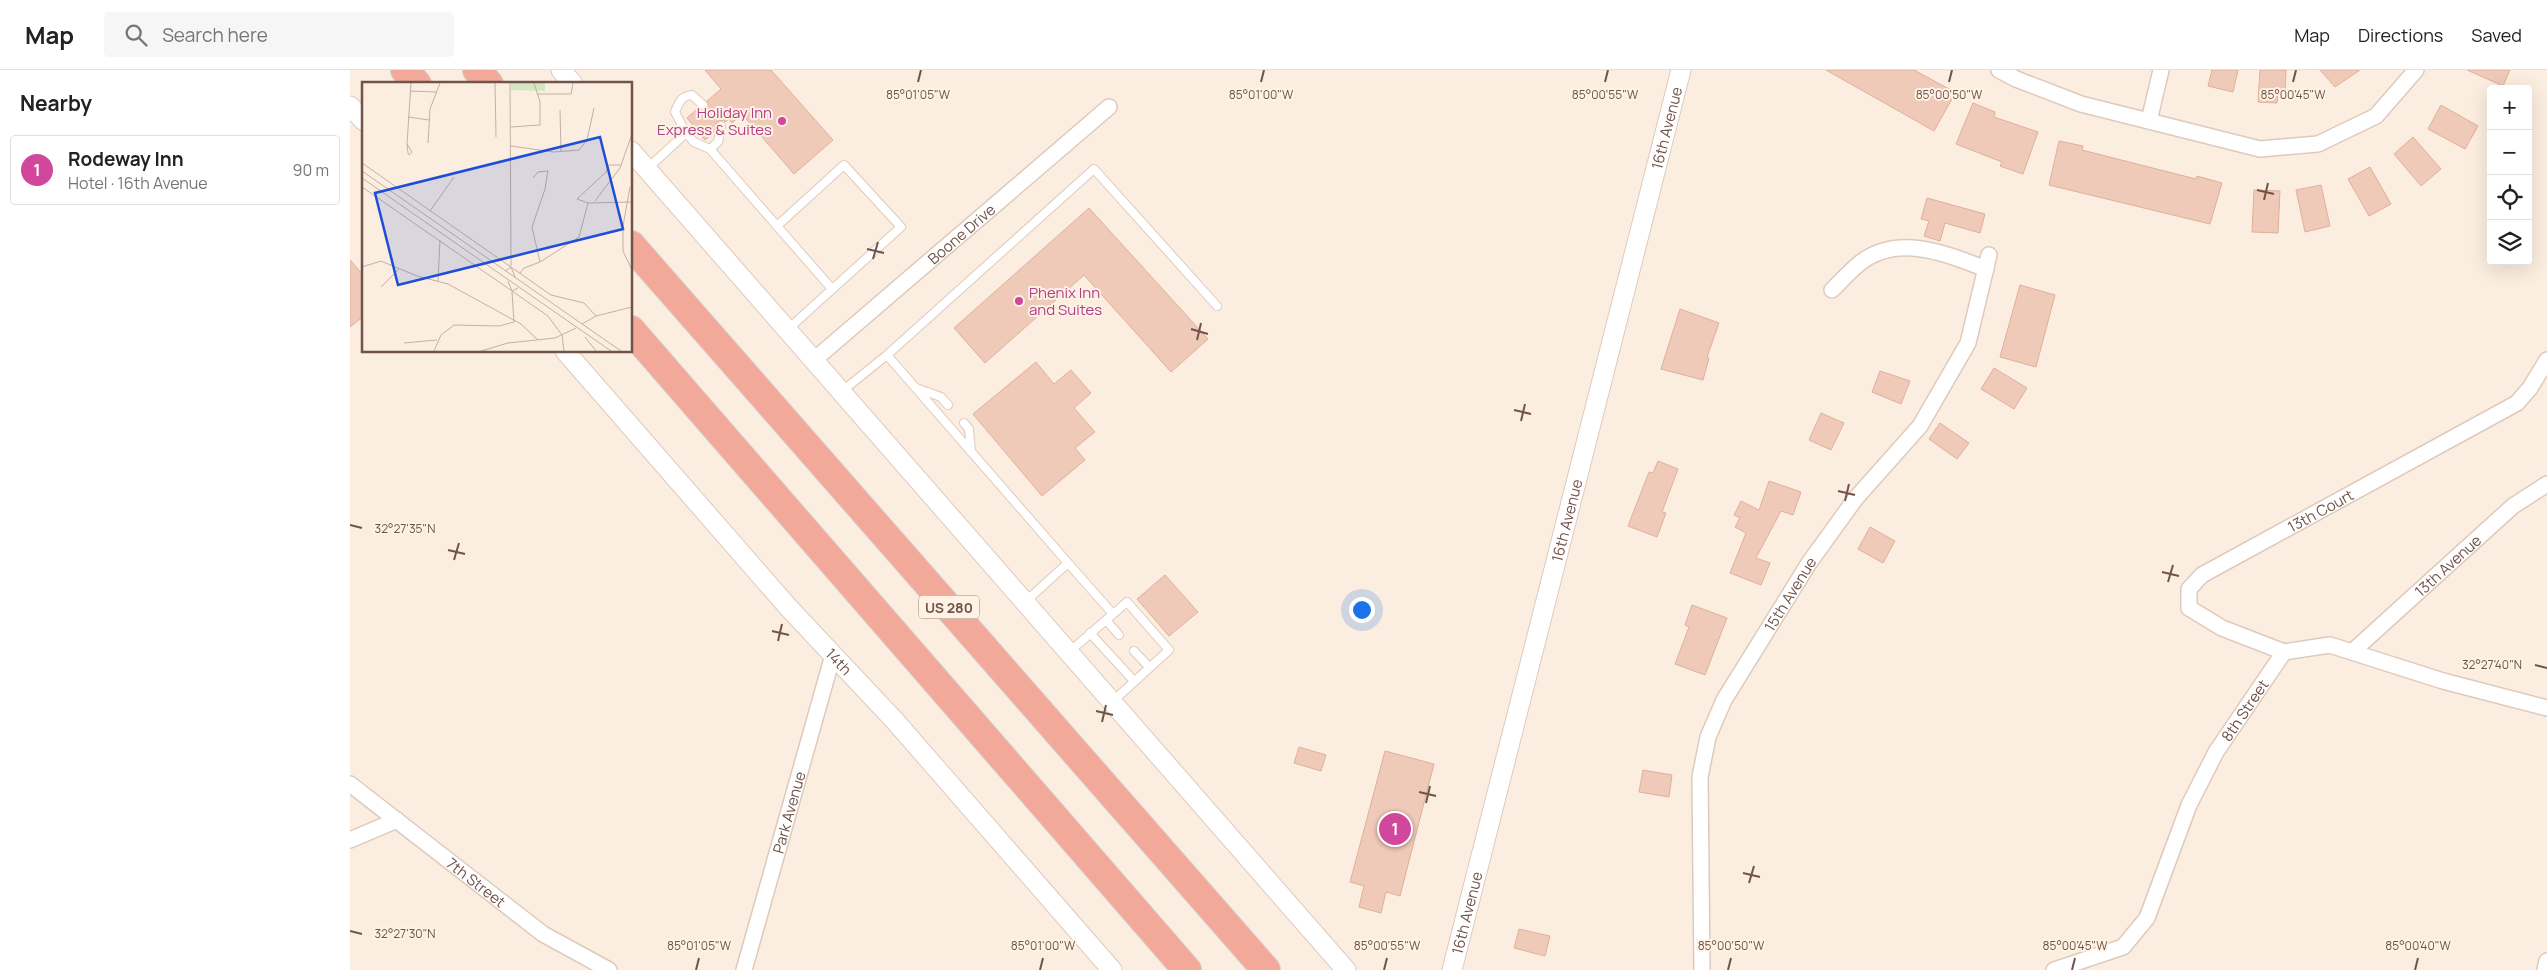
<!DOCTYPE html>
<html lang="en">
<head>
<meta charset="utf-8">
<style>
  body { margin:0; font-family:Manrope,sans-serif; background:#f6f6f6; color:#222 }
  .controls { position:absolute; right:15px; top:15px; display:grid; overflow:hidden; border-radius:5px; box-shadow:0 5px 20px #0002 }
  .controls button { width:45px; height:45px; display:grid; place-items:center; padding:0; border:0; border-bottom:1px solid #e0e0e0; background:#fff; color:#222; font:25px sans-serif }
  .you { position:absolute; left:1011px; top:539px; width:18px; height:18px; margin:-12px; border:4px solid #fff; border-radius:50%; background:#1a73e8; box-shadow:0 0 0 8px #1a73e833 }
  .badge { display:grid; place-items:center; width:32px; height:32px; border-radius:50%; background:#111827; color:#fff; font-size:16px; font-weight:700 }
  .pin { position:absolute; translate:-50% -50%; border:2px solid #fff; box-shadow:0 1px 5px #0006 }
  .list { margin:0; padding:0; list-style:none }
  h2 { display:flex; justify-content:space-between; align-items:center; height:65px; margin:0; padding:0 20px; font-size:21px }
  h2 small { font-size:16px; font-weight:400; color:#767676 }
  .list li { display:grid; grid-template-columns:32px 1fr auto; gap:15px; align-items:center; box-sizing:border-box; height:70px; margin:0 10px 10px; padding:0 10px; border:1px solid #e0e0e0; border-radius:5px }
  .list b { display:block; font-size:19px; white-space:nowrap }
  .list p { margin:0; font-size:16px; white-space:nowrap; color:#767676 }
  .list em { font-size:16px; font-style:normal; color:#767676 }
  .icon { flex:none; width:28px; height:28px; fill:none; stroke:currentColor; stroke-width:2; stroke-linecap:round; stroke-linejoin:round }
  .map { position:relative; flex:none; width:2197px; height:900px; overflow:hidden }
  header { display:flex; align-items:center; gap:30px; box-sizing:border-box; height:70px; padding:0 25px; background:#fff; border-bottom:1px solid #e0e0e0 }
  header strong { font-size:24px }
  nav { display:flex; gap:28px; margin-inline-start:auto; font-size:18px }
  .search { width:350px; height:45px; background:#f6f6f6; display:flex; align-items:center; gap:12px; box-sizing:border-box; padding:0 18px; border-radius:5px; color:#767676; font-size:19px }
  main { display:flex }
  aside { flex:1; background:#fff }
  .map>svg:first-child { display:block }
</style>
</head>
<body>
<header>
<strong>Map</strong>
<div class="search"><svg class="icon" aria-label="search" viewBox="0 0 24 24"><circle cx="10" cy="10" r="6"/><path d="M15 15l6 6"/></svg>Search here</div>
<nav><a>Map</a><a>Directions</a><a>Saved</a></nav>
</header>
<main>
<aside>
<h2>Nearby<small></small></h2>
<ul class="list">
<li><span class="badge" style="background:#d1479c">1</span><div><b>Rodeway Inn</b><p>Hotel · 16th Avenue</p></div><em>90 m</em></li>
</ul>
</aside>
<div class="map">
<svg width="2197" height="900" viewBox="0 0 2197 900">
  <rect width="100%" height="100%" fill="#fbeee0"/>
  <path fill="#efcab9" stroke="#e0af9a" d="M355,0h66l62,70 -39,34 -52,-60 -10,9 -3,-4 -4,3 -3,-2 -5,2 -3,10 -9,8 -18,-22 11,-10 9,1v-8l14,-12z
    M1476,0h88l35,19 -3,5 7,3 -19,34z
    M1862,0h26l-5,22 -25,-6z
    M1910,0h26l-1,21h-7l-1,12 -19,-1z
    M1970,0h40l-25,17z
    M2117,0h43l-7,16z
    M1623,33l22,9 -1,5 44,15 -15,42 -23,-8 2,-4 -46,-18z
    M2091,35l37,21 -13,23 -37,-20z
    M2063,67l28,32 -20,17 -27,-32z
    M1709,71l24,5 -1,4 114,29 1,-3 25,7 -12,41 -161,-39z
    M2020,97l21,37 -22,12 -21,-37z
    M1971,115l9,41 -25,6 -9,-42z
    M1904,120l26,1 -2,42 -26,-1z
    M1577,128l58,16 -5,19 -35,-10 -5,18 -16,-5 5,-15 -8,-2z
    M739,138l119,131 -37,33 -87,-97 -99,88 -31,-35z
    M0,190l14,16v40l-14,11z
    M1670,215l35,10 -19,72 -36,-10z
    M1330,239l39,14 -12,34 2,1 -6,22 -42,-11z
    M686,292l18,22 17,-14 20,23 -17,15 21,24 -20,16 10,12 -43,36 -69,-82z
    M1644,298l33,20 -13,21 -33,-20z
    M1530,301l30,10 -9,23 -29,-12z
    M1471,343l23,10 -13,27 -22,-10z
    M1590,353l29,20 -12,16 -28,-20z
    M1308,391l20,8 -16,43 4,1 -9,24 -29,-11 21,-54 4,1z
    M1419,411l32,11 -8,23 -12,-4 -25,47 14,5 -9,22 -31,-12 16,-40 -11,-6 5,-9 -6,-3 7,-14 18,9z
    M1520,457l25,14 -12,22 -25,-14z
    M815,505l33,37 -29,24 -32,-37z
    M1342,535l35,13 -22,57 -30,-11 14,-37 -4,-2z
    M949,677l27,8 -5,16 -27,-8z
    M1035,681l49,13 -34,132 -14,-4 -5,21 -22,-6 5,-21 -14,-4z
    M1293,700l29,5 -3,22 -30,-5z
    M1169,859l31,7 -5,20 -31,-8z"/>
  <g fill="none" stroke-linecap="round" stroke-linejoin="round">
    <defs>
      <path id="service" d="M336,63l-11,-21c4,-10 6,-16 17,-17l11,10
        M360,79l8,-7 3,-16
        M298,98l38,-35 8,9 16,7 67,77 67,-61 57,62 -114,103
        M427,156l55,63
        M566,318l25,9 7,8
        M491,322l46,-37
        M614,353l5,6 2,23
        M718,493l45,51
        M675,532l43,-39 -181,-208 207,-186 123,137
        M756,550l13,15
        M740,563l44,48
        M784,581l15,16
        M719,582l58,-50 42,48 -57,52"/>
      <g id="minor">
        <path d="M1649,0l17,9 65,25 179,45 58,-5 58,-28 40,-46"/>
        <path d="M1799,51l12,-51"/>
        <path d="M1482,220c9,-9 18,-19 28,-27 38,-30 87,-9 126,6"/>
        <path id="s1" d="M464,290l295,-253"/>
        <path id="s2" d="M1934,582l-62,-24 -33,-20v-19l13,-14 315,-172 13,-15 17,-28"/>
        <path id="s3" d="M2002,582l161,-146 34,-22"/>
        <path id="s4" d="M0,714l193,150 66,36"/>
        <path d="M0,770l47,-20"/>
        <path id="s5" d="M394,900l89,-315"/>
        <path id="s6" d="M1352,900l-2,-193 8,-40 16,-37 85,-137 47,-65 64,-72 48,-83 21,-88"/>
        <path id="s7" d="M1704,900l69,-23 24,-29 42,-113 27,-53 68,-100 46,-7 113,36 104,27"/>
        <path d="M2195,900l2,-9"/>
      </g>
      <g id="tertiary">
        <path d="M211,0l12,14"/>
        <path d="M0,36l14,15"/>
        <path d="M281,81l715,819"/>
        <path id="s8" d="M215,281l223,256 107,114 217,249"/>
        <path id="s9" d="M1102,900l229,-900"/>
      </g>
      <path id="motorway" d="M55,0l12,14
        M127,0l12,14
        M281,175l635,725
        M281,260l556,640"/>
    </defs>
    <use href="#service" stroke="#decabd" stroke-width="10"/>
    <use href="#minor" stroke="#decabd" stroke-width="18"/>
    <use href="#tertiary" stroke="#decabd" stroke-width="21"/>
    <use href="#motorway" stroke="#d7cfcc" stroke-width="30"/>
    <use href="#service" stroke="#fff" stroke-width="8"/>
    <use href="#minor" stroke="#fff" stroke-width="15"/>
    <use href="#tertiary" stroke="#fff" stroke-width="19"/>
    <use href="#motorway" stroke="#f2a999" stroke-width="28"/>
  </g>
  <path fill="none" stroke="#705349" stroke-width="2" d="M568,12l3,-12M911,12l3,-12M1255,12l3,-12M1599,12l3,-12M1943,12l3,-12M1907,120l17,4M1914,130l4,-17M517,179l17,4M523,189l5,-17M841,259l17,5M847,270l4,-17M1164,340l17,4M1171,351l4,-17M1488,421l17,4M1495,431l4,-17M0,455l12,3M98,480l17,4M104,490l5,-17M1812,502l17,4M1818,512l5,-17M422,561l17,4M428,571l4,-17M2185,595l12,3M746,641l17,4M752,652l4,-17M1069,722l17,4M1076,733l4,-17M1393,803l17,4M1399,813l5,-17M0,861l12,3M346,900l3,-12M690,900l3,-12M1034,900l3,-12M1378,900l3,-12M1722,900l3,-12M2065,900l3,-12"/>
  <g fill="#d1479c" stroke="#fef2e5" stroke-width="2">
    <circle cx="432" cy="51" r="5"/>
    <circle cx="669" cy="231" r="5"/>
  </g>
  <g text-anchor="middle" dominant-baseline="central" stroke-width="4" stroke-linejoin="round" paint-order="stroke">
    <rect fill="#fef2e5" stroke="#9b8378" stroke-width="1" x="569" y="525.5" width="60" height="23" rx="4"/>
    <g font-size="14" font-weight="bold" fill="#705349">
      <text x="599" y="537">US 280</text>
    </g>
    <g font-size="15" fill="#b23c85" stroke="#fef2e5" text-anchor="end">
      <text x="422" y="42">Holiday Inn<tspan x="422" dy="17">Express &amp; Suites</tspan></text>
      <text x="679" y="222" text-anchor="start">Phenix Inn<tspan x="679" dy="17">and Suites</tspan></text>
    </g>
    <g font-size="15" fill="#705349" stroke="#fef2e5">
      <text stroke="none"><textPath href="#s9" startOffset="869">16th Avenue</textPath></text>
      <text stroke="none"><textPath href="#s1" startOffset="194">Boone Drive</textPath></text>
      <text stroke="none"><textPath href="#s2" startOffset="278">13th Court</textPath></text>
      <text stroke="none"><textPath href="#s9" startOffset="464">16th Avenue</textPath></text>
      <text stroke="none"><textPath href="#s3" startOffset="129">13th Avenue</textPath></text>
      <text stroke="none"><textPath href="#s6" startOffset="399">15th Avenue</textPath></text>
      <text stroke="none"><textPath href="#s8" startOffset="414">14th</textPath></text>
      <text stroke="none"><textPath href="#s7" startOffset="341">8th Street</textPath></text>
      <text stroke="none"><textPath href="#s5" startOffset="164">Park Avenue</textPath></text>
      <text stroke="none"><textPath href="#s4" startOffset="160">7th Street</textPath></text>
      <text stroke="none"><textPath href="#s9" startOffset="59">16th Avenue</textPath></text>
    </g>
  </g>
  <g transform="translate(12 12)">
    <rect width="270" height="270" fill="#fbeee0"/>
    <path d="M149,1h34v8l-34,-1z" fill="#d3e7c0"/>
    <path fill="none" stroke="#c3b0a4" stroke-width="1" d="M133,1l1,54M148,1l1,183M48,9l26,1M176,12h33l2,-11M198,28l1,41M46,35l21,3M149,45l29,-2v-23l-6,-19M66,61l2,-34 10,-26M45,62l4,-61M45,62l5,8 -3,3 -1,-2zM149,64l43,6 25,-2 8,-10 7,-32M0,81l189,132 33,8 12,13M0,89l259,180M0,96l249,173M171,96l5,-6 10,-1M0,105l186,129 14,19 2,16M268,105l-7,39v25l9,19M233,119l25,-33 12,-34M226,121l-11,-4 29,-27 3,-7h12M68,129l24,-34M178,180l-8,-35 13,-38 3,-19M0,185l19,-6 36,15 31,8 73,40 17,16M143,189l6,-4 4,10M158,191l4,-5 16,-6 39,-25 9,-34 44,-1M76,199l2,-41M146,199l4,10 6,-3M19,205l18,-18M220,242l14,-8 36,-9M223,255l11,14M42,261l33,-3M72,269l7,-16 13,-10 45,1 15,-4 -2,-30M119,269l27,-8 47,-5 21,-10"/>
    <path fill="#1d4ed8" fill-opacity="0.15" stroke="#1d4ed8" stroke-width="2.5" d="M238,55l23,92 -225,56 -23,-92z"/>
    <rect width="270" height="270" fill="none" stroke="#705349" stroke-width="2.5"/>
  </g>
  <g font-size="12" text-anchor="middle" fill="#705349" stroke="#fef2e5" stroke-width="4" stroke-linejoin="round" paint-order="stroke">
    <text x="568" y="29">85°01'05"W</text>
    <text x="911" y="29">85°01'00"W</text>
    <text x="1255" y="29">85°00'55"W</text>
    <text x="1599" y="29">85°00'50"W</text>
    <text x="1943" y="29">85°00'45"W</text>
    <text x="55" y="463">32°27'35"N</text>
    <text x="2142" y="599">32°27'40"N</text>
    <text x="55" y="868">32°27'30"N</text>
    <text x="349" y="880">85°01'05"W</text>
    <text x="693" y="880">85°01'00"W</text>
    <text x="1037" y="880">85°00'55"W</text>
    <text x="1381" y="880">85°00'50"W</text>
    <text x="1725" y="880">85°00'45"W</text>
    <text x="2068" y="880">85°00'40"W</text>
  </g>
</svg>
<div class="controls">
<button>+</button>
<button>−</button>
<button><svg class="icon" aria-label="locate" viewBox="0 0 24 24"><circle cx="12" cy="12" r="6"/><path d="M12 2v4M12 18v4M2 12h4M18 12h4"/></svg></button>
<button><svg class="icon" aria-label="layers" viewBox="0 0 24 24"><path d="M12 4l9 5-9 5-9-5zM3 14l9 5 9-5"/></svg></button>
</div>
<div class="you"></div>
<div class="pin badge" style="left:1045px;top:759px;background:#d1479c">1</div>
</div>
</main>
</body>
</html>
